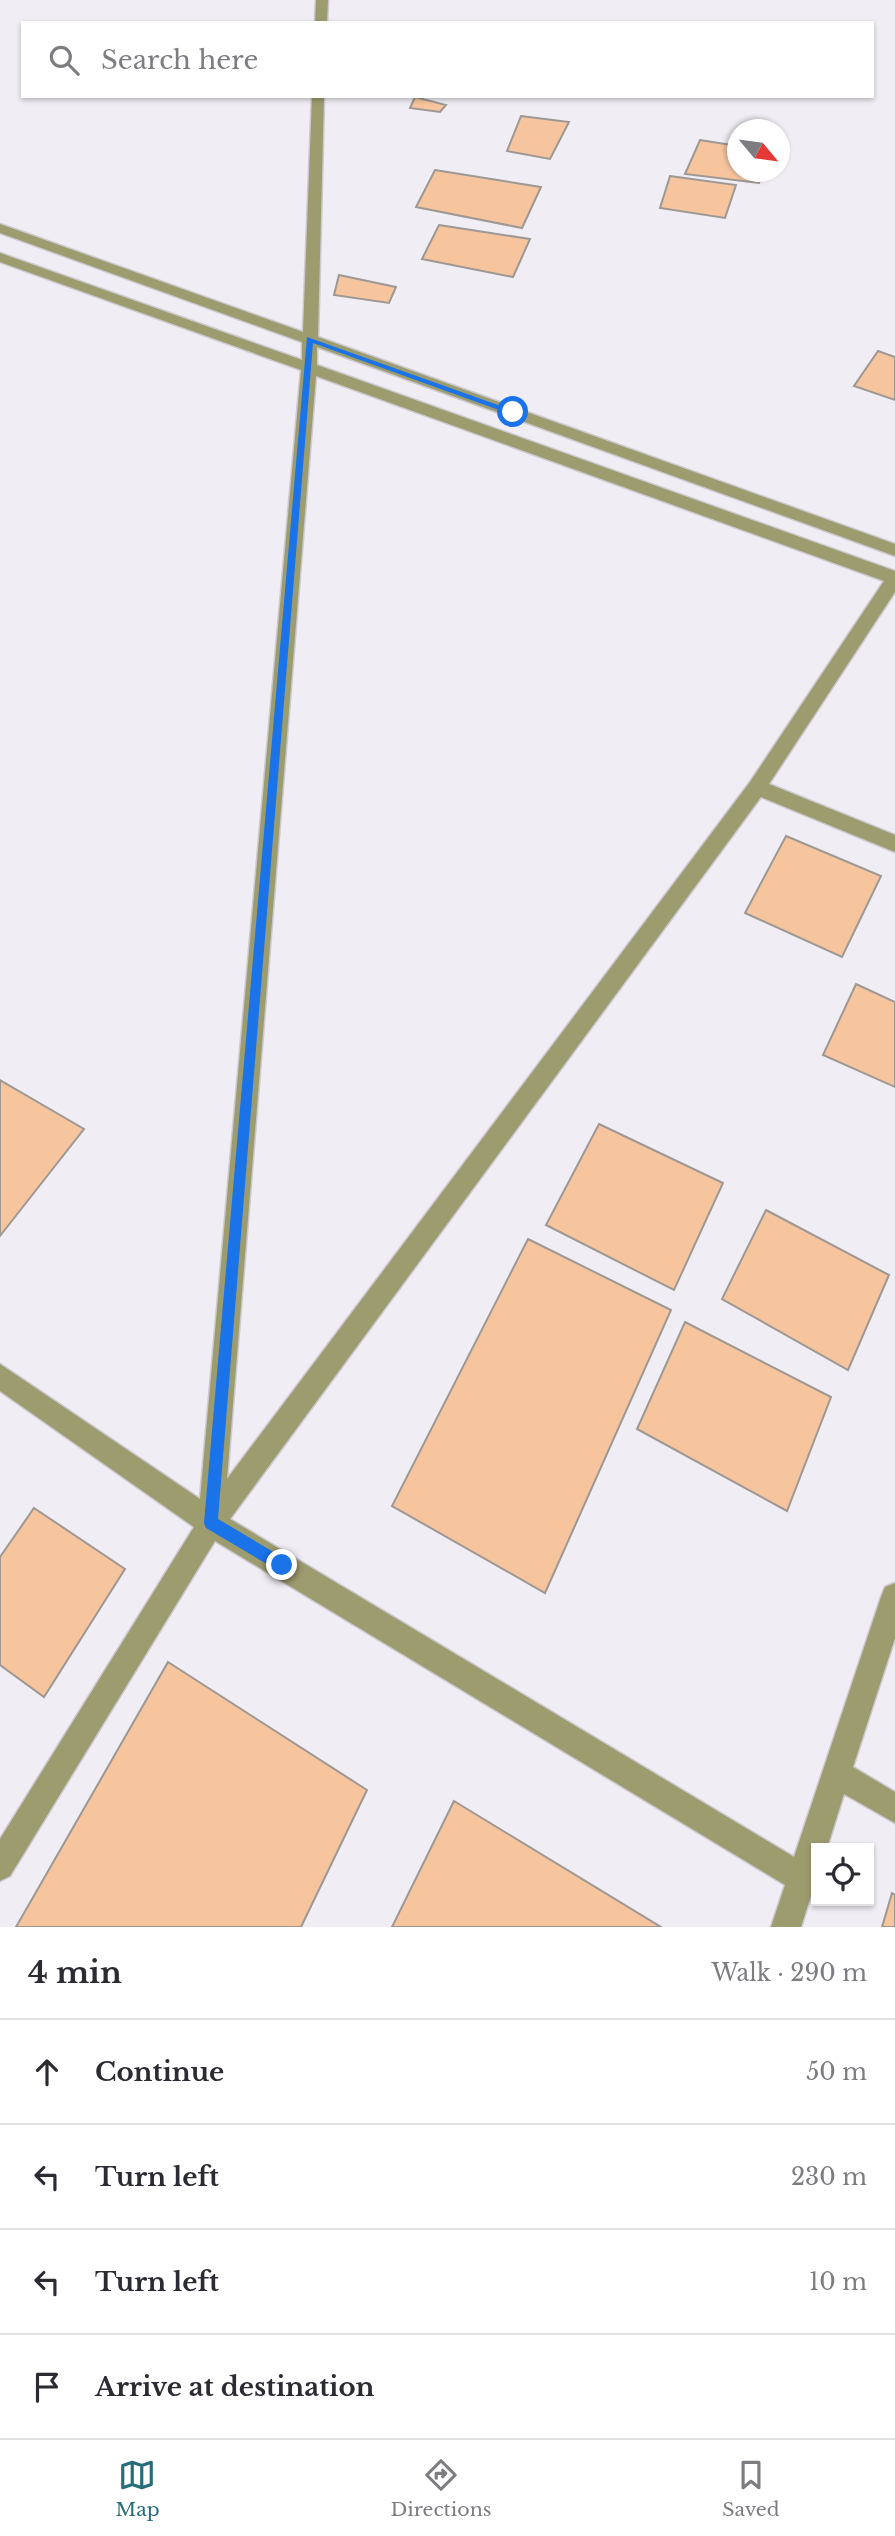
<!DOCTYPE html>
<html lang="en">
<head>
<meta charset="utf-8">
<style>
  body { margin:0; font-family:"Libre Baskerville",serif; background:#f2f2f3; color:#2b2b33 }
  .controls { position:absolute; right:21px; bottom:21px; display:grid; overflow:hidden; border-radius:0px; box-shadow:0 2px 5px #0004 }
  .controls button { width:63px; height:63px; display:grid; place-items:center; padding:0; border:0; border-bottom:2px solid #e1e1e2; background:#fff; color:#2b2b33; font:35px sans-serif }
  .compass { position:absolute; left:727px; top:119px; width:63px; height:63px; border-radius:50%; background:#fff; box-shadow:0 2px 5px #0004; rotate:119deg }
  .stop { position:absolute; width:21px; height:21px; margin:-16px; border:5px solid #1a73e8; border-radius:50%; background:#fff }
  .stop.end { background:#1a73e8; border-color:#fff; box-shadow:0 2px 7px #0008 }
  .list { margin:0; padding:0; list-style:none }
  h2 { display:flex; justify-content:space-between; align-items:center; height:91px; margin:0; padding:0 28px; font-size:30px }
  h2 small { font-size:23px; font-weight:400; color:#7c7c81 }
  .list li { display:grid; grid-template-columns:46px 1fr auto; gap:21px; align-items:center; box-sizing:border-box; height:105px; padding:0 28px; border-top:2px solid #e1e1e2 }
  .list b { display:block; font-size:26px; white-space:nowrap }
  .list em { font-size:23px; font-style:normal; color:#7c7c81 }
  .icon { flex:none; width:38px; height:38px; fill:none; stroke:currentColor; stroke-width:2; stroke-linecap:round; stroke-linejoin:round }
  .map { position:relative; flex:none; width:895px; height:1927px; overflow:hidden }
  .search { position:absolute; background:#fff; box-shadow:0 2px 5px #0004; left:21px; right:21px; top:21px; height:77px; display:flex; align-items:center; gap:18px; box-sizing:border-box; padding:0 24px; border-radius:0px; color:#7c7c81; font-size:26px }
  .sheet { height:511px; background:#fff }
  nav { display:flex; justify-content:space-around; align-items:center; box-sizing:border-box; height:98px; border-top:2px solid #e1e1e2; background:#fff; font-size:19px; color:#7c7c81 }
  nav a { display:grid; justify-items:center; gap:4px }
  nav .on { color:#266d7a }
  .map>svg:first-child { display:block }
</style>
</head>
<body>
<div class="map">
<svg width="895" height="1927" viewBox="0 0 895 1927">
  <rect width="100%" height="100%" fill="#f0eef4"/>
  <path fill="#f6c49d" stroke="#9d9894" stroke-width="2" d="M415,97l31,8 -6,7 -30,-4z
    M521,116l48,6 -19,37 -43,-8z
    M700,140l38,6v26h25l-4,11 -74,-9z
    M435,170l106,17 -19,41 -106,-21z
    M670,176l66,9 -11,33 -65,-10z
    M439,225l91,14 -17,38 -91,-18z
    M339,275l57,12 -7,16 -55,-8z
    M878,351l17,6v43l-41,-14z
    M786,836l95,40 -39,81 -97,-44z
    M856,984l39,18v85l-72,-32z
    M0,1080l84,49 -84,107z
    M599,1124l124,59 -49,107 -128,-65z
    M766,1210l123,65 -41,95 -126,-71z
    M528,1239l143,71 -126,283 -153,-87z
    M685,1322l146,75 -44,114 -150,-82z
    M34,1508l91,61 -81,128 -44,-32v-108z
    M168,1662l199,128 -66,137h-285z
    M454,1801l207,126h-269z
    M892,1893l3,2v32h-13z"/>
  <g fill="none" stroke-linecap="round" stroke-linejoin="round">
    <defs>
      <path id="minor" d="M316,0h12l-1,23h-12z
        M312,96h12l-6,241 577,207v12l-578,-209v18l578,206v21l-126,192 126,51v17l-134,-55 -531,722 564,338 87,-260 4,-10 10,-4v55l-42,129 42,25v31l-51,-29 -17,54h-11v32l-15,47h-30l14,-42 -570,-344 -205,335 -10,5v-42l194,-312 -194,-136v-27l200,135 101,-1129 -301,-108v-9l302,107v-18l-302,-109v-9l303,108zM316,376l568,205 -134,201 -523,697z"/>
    </defs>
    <use href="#minor" stroke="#cccad0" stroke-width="3"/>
    <use href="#minor" fill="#9d9c6f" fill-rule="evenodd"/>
  </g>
  <path fill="#1a73e8" d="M307,337l211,75 -8,2 -197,-71 -95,1176 69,41 2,5 -2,5 -5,3 -76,-45 -2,-5z"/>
</svg>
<div class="controls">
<button><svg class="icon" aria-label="locate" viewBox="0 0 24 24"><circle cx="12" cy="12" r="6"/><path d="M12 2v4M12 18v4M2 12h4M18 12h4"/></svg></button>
</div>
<svg class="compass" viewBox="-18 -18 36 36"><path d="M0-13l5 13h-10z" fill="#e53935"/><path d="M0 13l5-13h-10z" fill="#7c7c81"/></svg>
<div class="stop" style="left:513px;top:412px"></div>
<div class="stop end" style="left:282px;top:1565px"></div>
<div class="search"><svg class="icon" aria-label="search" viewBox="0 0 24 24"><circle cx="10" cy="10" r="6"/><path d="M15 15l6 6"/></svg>Search here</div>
</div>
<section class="sheet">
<h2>4 min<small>Walk · 290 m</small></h2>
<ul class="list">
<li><svg class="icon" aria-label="ahead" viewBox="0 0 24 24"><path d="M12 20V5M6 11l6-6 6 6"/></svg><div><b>Continue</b></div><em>50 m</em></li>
<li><svg class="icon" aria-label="left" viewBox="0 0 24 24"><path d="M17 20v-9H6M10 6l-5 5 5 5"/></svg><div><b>Turn left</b></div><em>230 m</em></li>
<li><svg class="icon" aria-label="left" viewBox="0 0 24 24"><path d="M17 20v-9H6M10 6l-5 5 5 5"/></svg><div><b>Turn left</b></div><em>10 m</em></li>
<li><svg class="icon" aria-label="arrive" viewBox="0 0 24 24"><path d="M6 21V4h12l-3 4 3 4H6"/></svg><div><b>Arrive at destination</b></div></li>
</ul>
</section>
<nav>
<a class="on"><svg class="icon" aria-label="map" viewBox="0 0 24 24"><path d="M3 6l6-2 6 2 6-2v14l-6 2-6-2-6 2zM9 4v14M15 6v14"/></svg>Map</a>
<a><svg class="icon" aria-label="directions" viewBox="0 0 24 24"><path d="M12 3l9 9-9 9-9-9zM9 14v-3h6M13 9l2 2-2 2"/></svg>Directions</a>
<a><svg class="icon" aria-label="saved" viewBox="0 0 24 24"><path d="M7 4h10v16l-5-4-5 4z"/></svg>Saved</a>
</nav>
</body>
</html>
